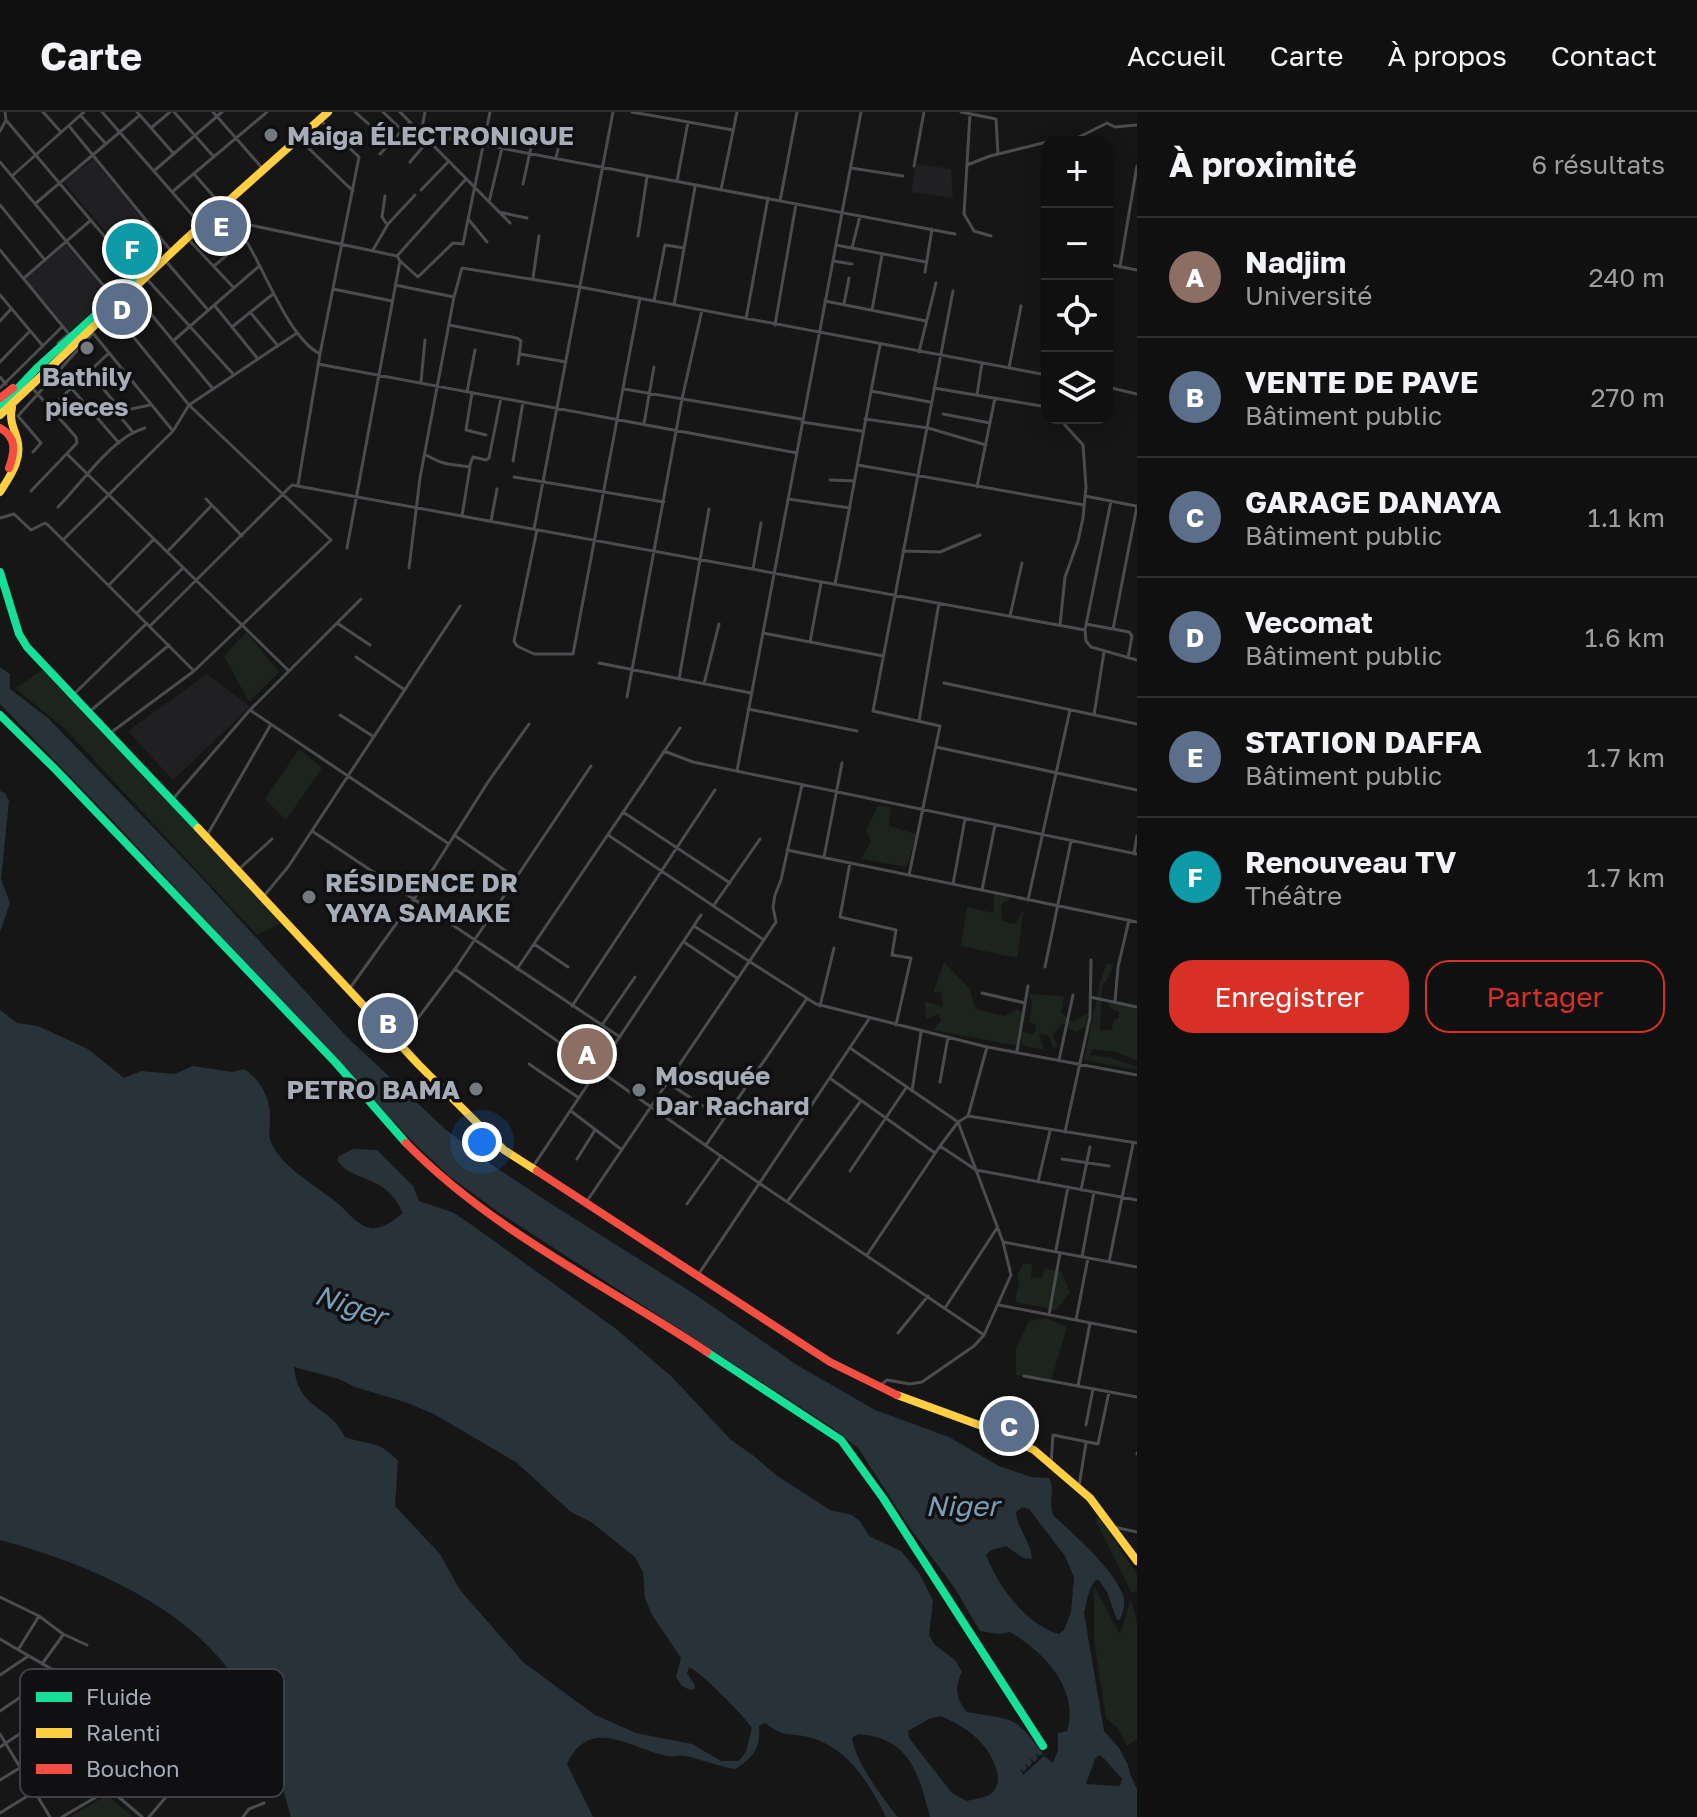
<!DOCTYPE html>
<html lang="fr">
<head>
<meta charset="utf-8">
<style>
  body { margin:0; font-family:"Golos Text",sans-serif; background:#1e1e1e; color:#f1f3f6 }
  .controls { position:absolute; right:24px; top:24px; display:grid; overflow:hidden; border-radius:16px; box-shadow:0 4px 20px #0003 }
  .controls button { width:72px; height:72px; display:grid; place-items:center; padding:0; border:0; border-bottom:2px solid #303030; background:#101010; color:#f1f3f6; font:40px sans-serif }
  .you { position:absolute; left:482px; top:1030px; width:28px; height:28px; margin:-20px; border:6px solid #fff; border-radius:50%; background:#1a73e8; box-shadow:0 0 0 12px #1a73e833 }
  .badge { display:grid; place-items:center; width:52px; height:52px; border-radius:50%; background:#d93025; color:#fff; font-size:26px; font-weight:700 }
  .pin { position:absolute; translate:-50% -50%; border:4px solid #fff; box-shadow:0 2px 8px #0006 }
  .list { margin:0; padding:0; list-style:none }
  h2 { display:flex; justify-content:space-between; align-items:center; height:104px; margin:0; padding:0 32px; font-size:34px }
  h2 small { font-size:26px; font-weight:400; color:#9c9d9f }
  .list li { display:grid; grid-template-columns:52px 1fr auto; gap:24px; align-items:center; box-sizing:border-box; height:120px; padding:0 32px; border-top:2px solid #303030 }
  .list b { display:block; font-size:30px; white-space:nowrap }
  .list p { margin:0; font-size:26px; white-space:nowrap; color:#9c9d9f }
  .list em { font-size:26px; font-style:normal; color:#9c9d9f }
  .actions { display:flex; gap:16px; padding:24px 32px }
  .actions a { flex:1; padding:18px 0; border:2px solid #d93025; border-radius:24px; text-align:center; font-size:28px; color:#d93025 }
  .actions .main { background:#d93025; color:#fff }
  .icon { flex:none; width:44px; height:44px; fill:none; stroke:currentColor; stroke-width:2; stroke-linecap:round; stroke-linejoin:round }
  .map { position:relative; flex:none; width:1137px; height:1705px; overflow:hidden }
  header { display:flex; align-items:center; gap:48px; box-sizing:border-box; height:112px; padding:0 40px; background:#101010; border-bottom:2px solid #303030 }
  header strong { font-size:38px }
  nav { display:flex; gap:44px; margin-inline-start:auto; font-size:28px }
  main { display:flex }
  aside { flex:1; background:#101010 }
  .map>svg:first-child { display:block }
</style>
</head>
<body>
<header>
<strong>Carte</strong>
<nav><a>Accueil</a><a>Carte</a><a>À propos</a><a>Contact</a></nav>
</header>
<main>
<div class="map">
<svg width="1137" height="1705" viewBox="0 0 1137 1705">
  <rect width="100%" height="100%" fill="#161616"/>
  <path fill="#202022" d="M93,47l52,63 -29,23 -52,-63z
    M915,52l36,5 2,29 -41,-6z
    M66,132l45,54 -41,34 -45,-53z
    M207,562l43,33 -77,73 -45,-49z"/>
  <path fill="#1c241d" d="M246,520l33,40 -30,30 -25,-46z
    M44,557l235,248 3,6 -25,12 -191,-205 -51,-42z
    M299,637l23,19 -36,52 -21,-21z
    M878,694l13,1 -2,19 27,8 -9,33 -46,-8 10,-17 -5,-13z
    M994,782l17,4 -10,6 1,17 13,3 9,-15 -7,49 -56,-12 6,-39 27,6z
    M944,850l26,27 5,20 29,7 13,-7 6,5 -5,32 -85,-16 8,-9 -3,-7 -12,5 -1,-18 18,6 -2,-16 -8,2z
    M1107,851l7,2 -8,17 -4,3 -2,45h12l1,-9 6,-4v-5l-9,-4 -3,-9 30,7v54l-22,-8 -22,-3 -3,6 22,3 25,9v3l-53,-10 16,-78z
    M1029,882l35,2 -3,17 12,9 15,-9 -3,14 -10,5 -13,-9 -9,12 5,11 -5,2 -5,-13 -9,-1 5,16 -22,-5 -1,-14 11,4 4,-5v-5l-7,-3 3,-17z
    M1023,1152h9l-1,13 11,1 2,-10 17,4 9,20 -14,18 -41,-8 4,-19 -2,-8z
    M1046,1206l21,9 -16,54 -35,-6v-26l13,-28z
    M1099,1404l38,58v17l-5,2 -37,-74z
    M1094,1474l26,48 11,-34 6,23v116l-10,7 -9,-18 -12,-10 -12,-77z
    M107,1683l26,22h-63z"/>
  <path fill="#283239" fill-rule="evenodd" d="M0,555l10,7v15l38,29 150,156 149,163 98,92 47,36 64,42 140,88 101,70 78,45 74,27 50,29 32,11 18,1c7,13 -2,26 5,38 22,21 57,50 69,79 3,8 0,17 -3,25h-3l-10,-28 -9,-13c-11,8 -10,22 -14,34l20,118 15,17 9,17 2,9 7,15v28h-207c-12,-45 -20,-79 -72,-83l-6,4c3,23 31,61 46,79h-12c-16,-33 -38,-69 -75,-79 -23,-7 -23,2 -46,-15l-6,3c2,22 -6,32 -24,43 -17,-3 -33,-9 -49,-13 -7,-1 -13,1 -19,0 -37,-8 -77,-41 -100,8l26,53h-302c-11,-38 -22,-80 -41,-115 -48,-91 -157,-137 -250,-162v-530l17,13 21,3 50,23 36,29 17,-7 33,3 19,-8 39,6 12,-3c18,12 27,30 26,52 0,5 -2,13 0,18 7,25 47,48 66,63 12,9 23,28 40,26 10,-1 19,-9 27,-15 -18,-41 -50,-29 -66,-53l2,-4 14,-7 24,1 36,36 6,15 35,12 15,10 146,105 57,49 59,63 23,16 22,19 54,35 22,5 8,6 9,15 32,15 18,22 14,28 -4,34 6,10 20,15 7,12c-8,15 -6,27 5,40 48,9 45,1 76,42l-4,2 -4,-3 3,5 -4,4 -4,-4 2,5 -3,4 -4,-4 2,5 -3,4 -4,-4 3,7 21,-19 9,7 5,-13v-17l9,-2c13,-42 -24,-80 -57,-99l-11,2 -19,-3 -26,-44 -44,-59 -52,-80 -25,-20 -332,-214 -52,-38 -38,-36 -296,-317 -115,-119zM294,1255l45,12 16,8 50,15 29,12 83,49 54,49 20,10 44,35 8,15 2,26 7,17 29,43 -5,19 6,9 8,4 5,-1v-4l-8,-12 2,-6c12,5 55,49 63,61l-6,24 -7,9h-18l-29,-17 -56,-11 -41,-18 -72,-53 -63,-72 -20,-36 -45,-48 3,-45c-18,-21 -31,-16 -53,-24 -16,-33 -47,-27 -51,-70zM1022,1395l7,2 36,47 9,21 -3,35 -7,18 -5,4c-35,-11 -60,-47 -73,-79l5,-5 15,-4 17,12 9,1c-1,-18 -15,-30 -16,-47zM940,1604c26,10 49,27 57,55 2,8 1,17 -6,23 -6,4 -17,5 -24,7l-15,-8 -43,-55 -1,-7 21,-12zM1099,1643c9,5 15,17 23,23l-2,8 -34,-2 9,-25z
    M0,679l5,2 4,8 -8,78 9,24 -10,29z"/>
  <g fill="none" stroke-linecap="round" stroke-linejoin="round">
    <path stroke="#4a4c4f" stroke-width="3" d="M43,0l18,20
      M102,0l99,113
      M137,0l37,42
      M174,0l40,45
      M213,0l50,57
      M355,0l35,31
      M383,0l19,18
      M400,0l110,111
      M425,0l-4,21 534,101
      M632,0l101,18
      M961,0l35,7 2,35
      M970,2l-6,100 10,17 17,5
      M82,5l24,27
      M6,8l132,156
      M69,14l103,126
      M151,16l19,-16
      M0,19l6,-11 -1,-8
      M298,26l55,53
      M1048,30l27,-3 32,-16 8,4 22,-2
      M380,42l30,-32
      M556,46l7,-31
      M0,50l113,135
      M410,50l18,-21
      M967,53l23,-9 57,-14
      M914,54l10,-54
      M851,56l52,8
      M155,58l67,-58
      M194,62l28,32
      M12,64l72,-64
      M677,69l11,-59
      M523,72l12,-55
      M421,78l28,-29
      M721,78l16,-78
      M172,80l95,-80
      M385,84l-3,21 4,6
      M780,89l17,-89
      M489,90l13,-54
      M36,91l104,-88
      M0,93l45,55
      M222,98c7,10 16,19 23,29 20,31 43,98 75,115
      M499,100l28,6
      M469,108l18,22
      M240,121l10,-8 147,31
      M638,124l9,-59
      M187,126l47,50
      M836,133l90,17
      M852,136l8,-32
      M115,137l31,-28
      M0,138l69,84 -11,9
      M373,138l15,-26 27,-29
      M397,144l3,5 18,16 35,-34 10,1 27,-132
      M397,144l69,-77
      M164,147l44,51
      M833,149l19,3
      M1107,152l30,6
      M214,154l31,-26
      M1120,155l17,-101
      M925,160l7,-43
      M145,165l89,98
      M24,166l67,-58
      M533,166l6,-42
      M395,173l59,12
      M333,177l59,12
      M131,178l82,99
      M0,183l43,51
      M654,189l11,-56 19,3
      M825,189l101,20
      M844,192l5,-26
      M674,193l21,-118
      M215,194l43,53
      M872,198l10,-55
      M250,200l28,34
      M746,207l22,-121
      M0,209l11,-12
      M449,213l68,13 4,3 -3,23
      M775,213l21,-121
      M232,215l41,-33
      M92,220l81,99
      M173,229l85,-74
      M919,240l17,-69
      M520,242l46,8
      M0,250l30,-31
      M318,252l479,89
      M1009,256l12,-62
      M89,260l33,39 28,-6
      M0,265l6,7
      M421,270l4,-42
      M1107,275l30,7
      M0,276l63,-62
      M934,276l113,19
      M72,277l47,54
      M624,277l177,30
      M871,279l59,11
      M467,280l8,-42
      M472,281l-6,37 20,5
      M977,283l5,-32
      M50,296l59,-55
      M120,297l-3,4 15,18
      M943,302l47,9
      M865,307l63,9 58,17
      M802,310l59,9
      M644,312l10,-57
      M33,340l8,-9 -23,-27 75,-83
      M68,343l221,216
      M426,343c22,12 22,8 44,12l-8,49
      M513,349l10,-59
      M470,353l3,-8 13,3 3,-2 12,-60
      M858,353l226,40
      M514,365l150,25
      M830,368l25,1
      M298,373l22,-131 39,-197 -40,-38
      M977,375l18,-89
      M31,379l46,-48 -1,-6 -42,-47
      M1085,384l51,10
      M206,387l36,37
      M788,387l62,9
      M58,395c24,-24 55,-71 87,-79
      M0,406l14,-4 17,16 14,-7 3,2 146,146
      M491,409l6,-32
      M534,417l79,-417
      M537,418l-23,111 3,5 17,8h39l67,-356
      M64,427l109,-108 16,-26 108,-72
      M347,436l53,-287
      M903,439l37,1 40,-17
      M167,440l45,-47
      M409,456l11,-90 34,-181 8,-29 118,19 467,88
      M753,457l8,-46
      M835,472c16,-80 29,-159 45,-239
      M109,473l45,-46
      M137,501l46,-45
      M1010,504l12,-53
      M337,511l33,22
      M1086,512l43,8 3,4 -4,22
      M1060,513l5,-48 13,-36 5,-23 3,-31 -3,-42 -18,-20 -2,-7
      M150,514l142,-141 793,145 1,11 5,6 46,13
      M1113,517l24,-123
      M1085,518l26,-129
      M763,521l120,23
      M810,530l11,-59
      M356,545l49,33
      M599,551l152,30
      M679,567l30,-170
      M944,571l193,41
      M704,572l15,-60
      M73,583l74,-72
      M627,585l55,-298 20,-89
      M748,597l109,22
      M250,598l199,134
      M89,600l80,-67
      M340,603l34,22
      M1094,603l10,-63
      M919,609l20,-118
      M109,622l85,-63 137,-131 -142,-135 -76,-93
      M936,635l201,43
      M664,639l29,11 444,92
      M737,659l124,-659
      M172,688l78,-90 111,-111
      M623,700l107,71
      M312,719l308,206
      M454,723l62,43
      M608,723l156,105
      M206,725l64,-111
      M787,738l350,72
      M1134,742l3,-18
      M824,745l18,-94
      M850,751l-10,54 56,13 -4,25 19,3 -15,67
      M238,758l34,-31
      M909,763l31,-149 -67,-15 80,-420
      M953,772l12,-65
      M982,778l13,-65
      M263,785l25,-30 172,-261
      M1028,788l42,-190
      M714,793l46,-66
      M694,814l122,78 171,43 150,28
      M684,830l53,36
      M534,832l34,23
      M1045,855l26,-126
      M455,857l304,214 225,152
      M517,857l163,-241
      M350,876l64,-89 74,-117 41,-58
      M982,881l43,10
      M1090,885l47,10
      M1115,890l3,-35 11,-47
      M572,894l143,-216
      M820,894l14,-58
      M602,913l33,-48
      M400,930l55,-73 136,-203
      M850,936l108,74 45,120 8,33 -27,60 -10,11 -52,36 -12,2 -23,-4 -9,7
      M1017,939l11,-65
      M1059,948l14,-65
      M529,952l50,34
      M831,967l104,74
      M940,970l8,-45
      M668,971l55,36
      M912,979l9,-59
      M571,999l51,39
      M968,1004l19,-69
      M1065,1020l25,-115 1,-57
      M706,1033l100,-145
      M940,1034l36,24 161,30
      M577,1047l18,-29
      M1062,1047l47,7
      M532,1056l169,-253
      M850,1059l56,-83
      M1038,1070l12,-51
      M1081,1078l9,-43
      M787,1090l73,-100
      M585,1092l191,-282 -3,-15 2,-12 6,-15 21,-95
      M687,1092l34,-48
      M1003,1130l134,25
      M1056,1138l12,-63
      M867,1143l73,-109 18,-24 10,-6 169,27
      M1082,1145l12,-65
      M1109,1150l24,-118
      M698,1163l171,-256
      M999,1193l138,27
      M945,1196l52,-80
      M1049,1203l11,-62
      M1076,1208l12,-62
      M898,1221l30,-37
      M1024,1264l113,21
      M1078,1274l12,-63
      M1086,1313l7,-36
      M1137,1342v-1
      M1051,1352l2,-29 45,9 11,-52
      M1079,1374l7,-43
      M1114,1415l23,5
      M0,1485l39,19 -21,34
      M39,1504l24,18 24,11
      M0,1527c32,20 154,83 159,117l-52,31 35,30
      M42,1552l21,-29
      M0,1563l27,-18
      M35,1576l32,51
      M91,1582l12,-19
      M0,1599l56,-38
      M93,1611l33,53
      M137,1615l22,-25
      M0,1622l50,83
      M70,1625l33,56
      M0,1635l51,-34
      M0,1668l116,-71 26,-31
      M0,1701l34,-21
      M62,1705l48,-28
      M149,1705l56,-66
      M243,1705l6,-8 15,-6"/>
    <path stroke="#16e098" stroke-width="8" d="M0,295l37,-39 105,-95 8,-4
      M0,460l19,62 8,13 171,181
      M0,603l56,55 280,293 70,80
      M707,1240l134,88 42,58 160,248"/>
    <path stroke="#ffcf43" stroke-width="8" d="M0,303l187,-177 141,-126
      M0,380c10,-16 23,-33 17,-53 -3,-11 -8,-19 -5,-31
      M198,716l221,237 85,85 33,21
      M897,1283l93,34 44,21 56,48 47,63"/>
    <path stroke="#f24e42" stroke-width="8" d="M0,286l13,-10
      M0,316c17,9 15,24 9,40
      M406,1031c86,88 200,142 301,209
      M537,1059l293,191 67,33"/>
  </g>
  <g fill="#74787f" stroke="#101012" stroke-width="3">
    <circle cx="271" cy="23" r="8"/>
    <circle cx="87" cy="236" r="8"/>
    <circle cx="309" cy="785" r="8"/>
    <circle cx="476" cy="977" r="8"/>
    <circle cx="639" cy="978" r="8"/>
  </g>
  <g text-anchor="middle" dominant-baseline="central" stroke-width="7" stroke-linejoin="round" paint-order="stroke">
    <g font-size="26" font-weight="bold" fill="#a6adb8" stroke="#101012" text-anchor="start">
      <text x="287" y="23">Maiga ÉLECTRONIQUE</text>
      <text x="87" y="264" text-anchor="middle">Bathily<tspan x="87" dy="30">pieces</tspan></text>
      <text x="325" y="770">RÉSIDENCE DR<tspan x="325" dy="30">YAYA SAMAKE</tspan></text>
      <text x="655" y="963">Mosquée<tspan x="655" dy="30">Dar Rachard</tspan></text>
      <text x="460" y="977" text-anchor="end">PETRO BAMA</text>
    </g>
    <g font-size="28" font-style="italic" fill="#7b9eb6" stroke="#101012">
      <text transform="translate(351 1193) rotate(19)">Niger</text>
      <text x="962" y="1393">Niger</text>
    </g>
  </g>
  <rect x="20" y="1557" width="264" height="128" rx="12" fill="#101012" stroke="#3d3f44" stroke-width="2"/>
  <rect x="36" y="1580" width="36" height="10" fill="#16e098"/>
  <rect x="36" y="1616" width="36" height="10" fill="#ffcf43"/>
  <rect x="36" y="1652" width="36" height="10" fill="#f24e42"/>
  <g font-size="22" fill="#a6adb8">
    <text x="86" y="1593">Fluide</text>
    <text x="86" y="1629">Ralenti</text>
    <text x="86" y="1665">Bouchon</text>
  </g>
</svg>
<div class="controls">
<button>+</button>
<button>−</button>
<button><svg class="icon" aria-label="locate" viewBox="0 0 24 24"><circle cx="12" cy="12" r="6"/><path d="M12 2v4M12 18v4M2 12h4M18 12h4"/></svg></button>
<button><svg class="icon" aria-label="layers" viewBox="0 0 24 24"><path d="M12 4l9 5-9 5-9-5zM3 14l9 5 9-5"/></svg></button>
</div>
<div class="you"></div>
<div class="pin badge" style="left:587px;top:942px;background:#8d6e63">A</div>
<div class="pin badge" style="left:388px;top:911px;background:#5c6f8a">B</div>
<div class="pin badge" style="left:1009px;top:1314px;background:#5c6f8a">C</div>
<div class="pin badge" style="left:122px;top:197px;background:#5c6f8a">D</div>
<div class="pin badge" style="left:221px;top:114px;background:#5c6f8a">E</div>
<div class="pin badge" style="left:132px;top:137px;background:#0f9aa8">F</div>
</div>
<aside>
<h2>À proximité<small>6 résultats</small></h2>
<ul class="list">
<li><span class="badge" style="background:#8d6e63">A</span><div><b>Nadjim</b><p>Université</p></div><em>240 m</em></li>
<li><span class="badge" style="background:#5c6f8a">B</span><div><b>VENTE DE PAVE</b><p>Bâtiment public</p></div><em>270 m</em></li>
<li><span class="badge" style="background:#5c6f8a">C</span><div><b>GARAGE DANAYA</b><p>Bâtiment public</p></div><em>1.1 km</em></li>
<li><span class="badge" style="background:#5c6f8a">D</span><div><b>Vecomat</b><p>Bâtiment public</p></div><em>1.6 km</em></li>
<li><span class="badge" style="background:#5c6f8a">E</span><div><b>STATION DAFFA</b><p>Bâtiment public</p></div><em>1.7 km</em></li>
<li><span class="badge" style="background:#0f9aa8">F</span><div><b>Renouveau TV</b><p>Théâtre</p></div><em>1.7 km</em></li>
</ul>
<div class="actions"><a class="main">Enregistrer</a><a>Partager</a></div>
</aside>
</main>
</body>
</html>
